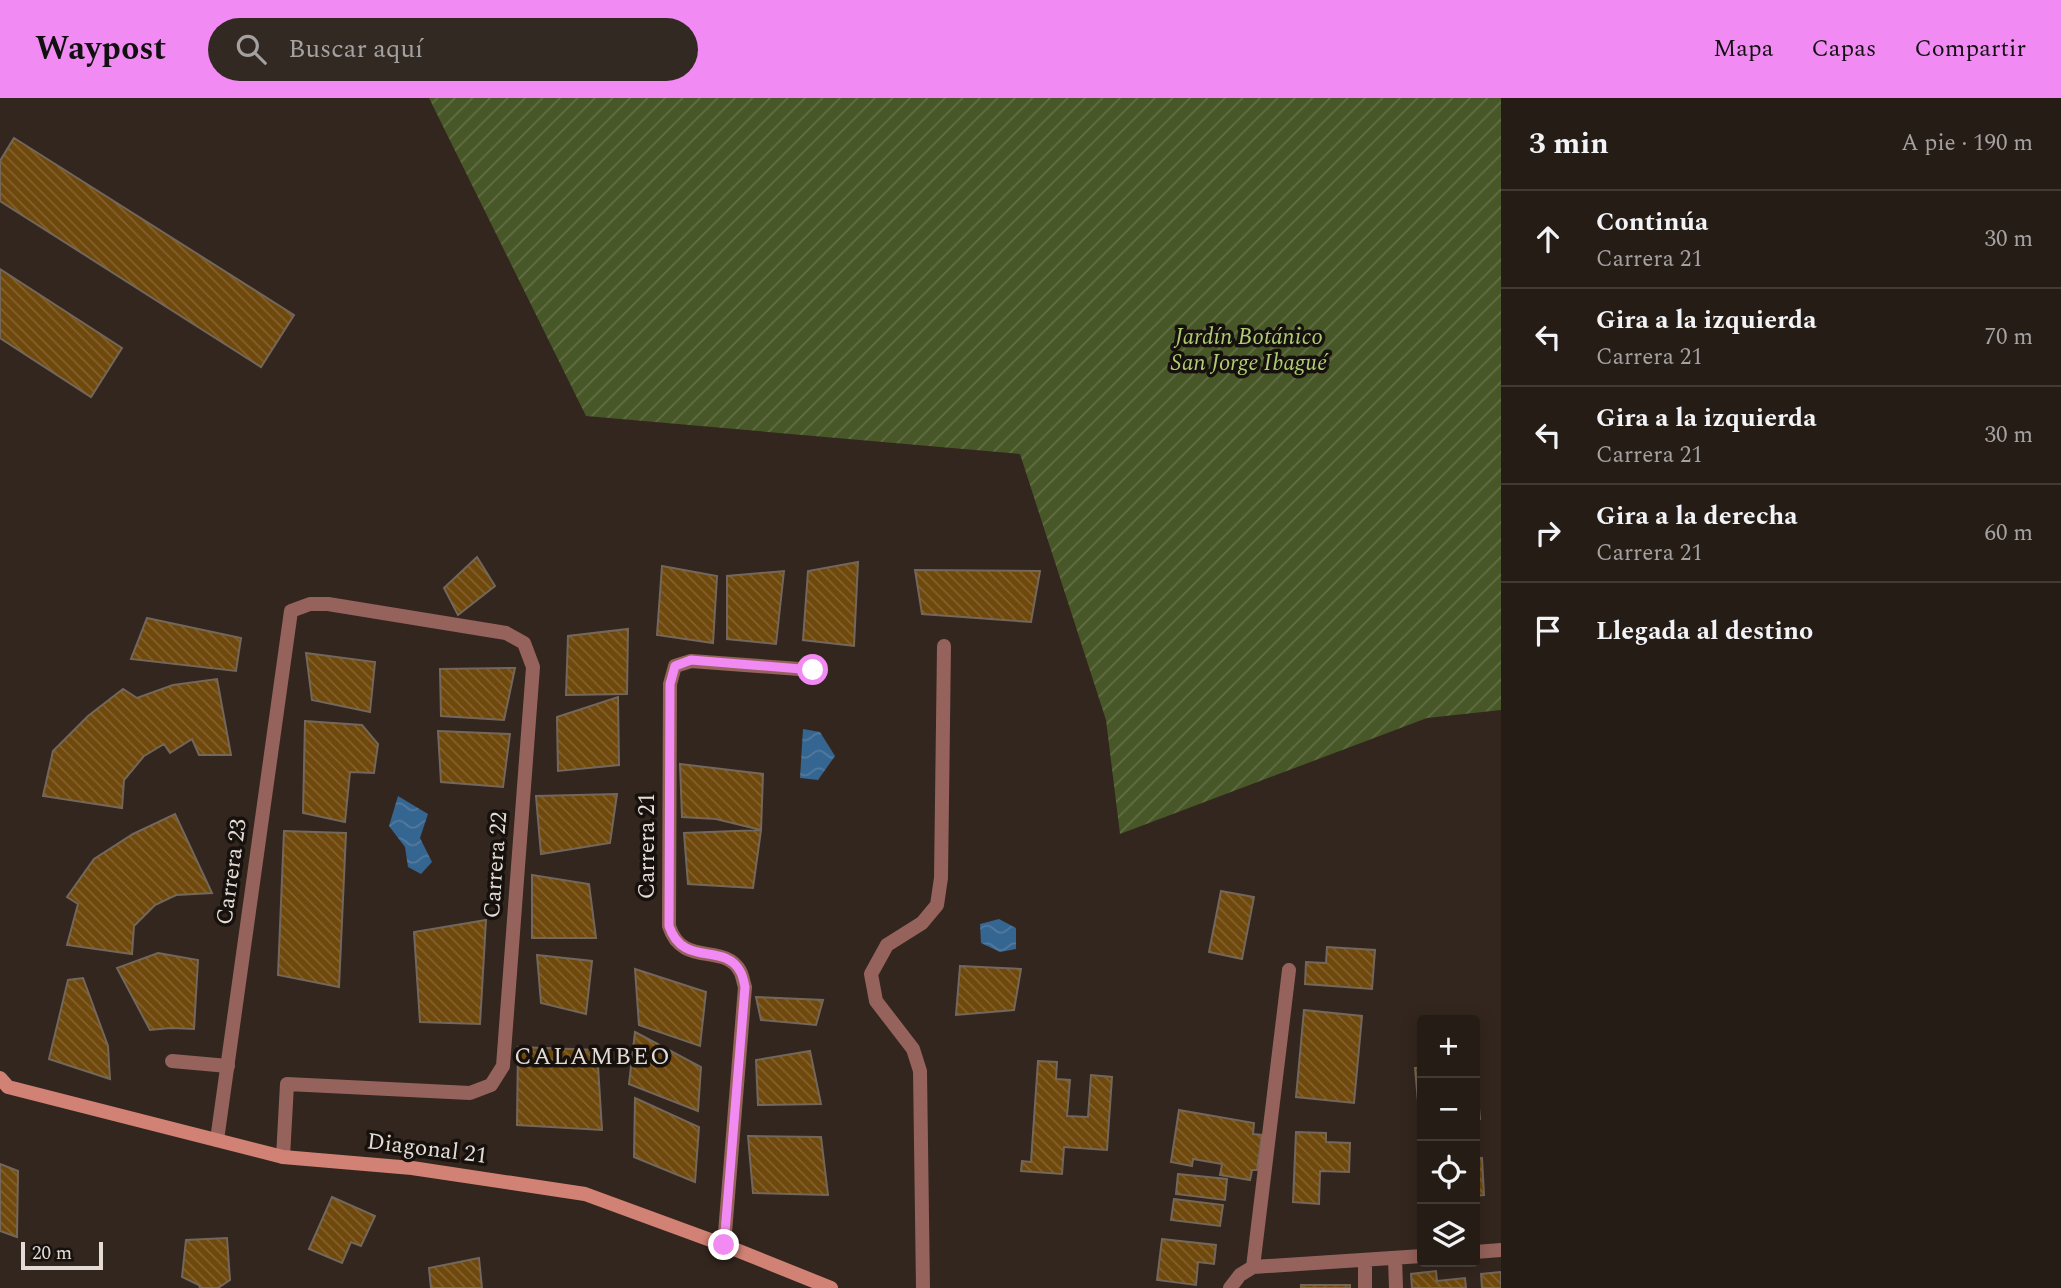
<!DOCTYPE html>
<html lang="es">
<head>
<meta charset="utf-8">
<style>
  body { margin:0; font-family:Spectral,serif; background:#322923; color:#f1f3f6 }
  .controls { position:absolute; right:21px; bottom:21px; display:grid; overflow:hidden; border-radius:7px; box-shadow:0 4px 18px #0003 }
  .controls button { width:63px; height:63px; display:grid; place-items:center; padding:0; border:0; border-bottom:2px solid #423a35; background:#261c16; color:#f1f3f6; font:35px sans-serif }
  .scale { position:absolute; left:21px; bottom:18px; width:82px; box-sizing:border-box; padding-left:7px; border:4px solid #e4dbd6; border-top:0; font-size:19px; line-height:24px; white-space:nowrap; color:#e4dbd6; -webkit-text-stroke:5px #16110d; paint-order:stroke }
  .stop { position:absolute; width:21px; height:21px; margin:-16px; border:5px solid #f28af3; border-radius:50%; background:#fff }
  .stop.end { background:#f28af3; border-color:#fff; box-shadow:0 2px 7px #0008 }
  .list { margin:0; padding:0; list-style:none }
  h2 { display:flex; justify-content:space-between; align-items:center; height:91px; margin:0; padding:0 28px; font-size:30px }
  h2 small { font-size:23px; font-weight:400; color:#a4a1a1 }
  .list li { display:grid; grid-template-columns:46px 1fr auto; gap:21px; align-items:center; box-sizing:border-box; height:98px; padding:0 28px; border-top:2px solid #423a35 }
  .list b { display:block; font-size:26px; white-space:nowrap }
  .list p { margin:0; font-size:23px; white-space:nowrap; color:#a4a1a1 }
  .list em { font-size:23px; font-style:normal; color:#a4a1a1 }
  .icon { flex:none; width:38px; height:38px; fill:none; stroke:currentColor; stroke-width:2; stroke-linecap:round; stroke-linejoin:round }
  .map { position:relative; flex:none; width:1501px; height:1190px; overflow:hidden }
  header { display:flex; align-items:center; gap:42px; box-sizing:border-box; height:98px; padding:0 35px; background:#f28af3; color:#111 }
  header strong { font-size:33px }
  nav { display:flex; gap:38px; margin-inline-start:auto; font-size:24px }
  .search { width:490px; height:63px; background:#322923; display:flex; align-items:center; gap:18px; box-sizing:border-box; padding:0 24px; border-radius:38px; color:#a4a1a1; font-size:26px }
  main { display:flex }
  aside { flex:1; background:#261c16 }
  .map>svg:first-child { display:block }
</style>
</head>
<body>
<header>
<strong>Waypost</strong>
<div class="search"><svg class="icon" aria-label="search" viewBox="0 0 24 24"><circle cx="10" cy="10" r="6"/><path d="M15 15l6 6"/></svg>Buscar aquí</div>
<nav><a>Mapa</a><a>Capas</a><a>Compartir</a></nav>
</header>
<main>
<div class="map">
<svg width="1501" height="1190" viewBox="0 0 1501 1190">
  <defs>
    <pattern id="garden-furrows" width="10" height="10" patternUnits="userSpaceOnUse" patternTransform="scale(1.75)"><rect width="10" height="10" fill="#485727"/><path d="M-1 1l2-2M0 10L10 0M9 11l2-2" fill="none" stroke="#626f46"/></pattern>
    <pattern id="water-waves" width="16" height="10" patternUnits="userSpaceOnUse" patternTransform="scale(1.75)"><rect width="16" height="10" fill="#356591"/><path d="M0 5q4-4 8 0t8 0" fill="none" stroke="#527aa0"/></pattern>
    <pattern id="building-back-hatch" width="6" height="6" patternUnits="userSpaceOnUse" patternTransform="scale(1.75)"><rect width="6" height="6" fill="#6f480c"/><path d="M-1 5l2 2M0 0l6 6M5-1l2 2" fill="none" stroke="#83622f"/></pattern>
  </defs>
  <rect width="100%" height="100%" fill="#33261e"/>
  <path fill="url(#garden-furrows)" d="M429,0h1072v612l-74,8 -307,116 -14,-114 -86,-266 -434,-38z"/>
  <path fill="url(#water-waves)" d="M803,631l17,3 15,24 -17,24 -18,-2z
    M398,698l30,18 -8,24 12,24 -11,12 -13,-7 -3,-20 -16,-21z
    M999,821l17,9v21l-16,3 -19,-9 -1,-19z"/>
  <path fill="url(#building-back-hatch)" stroke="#73675b" stroke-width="2" d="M14,40l280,177 -33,52 -261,-166v-40z
    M0,171l122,79 -31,49 -91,-59z
    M477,459l18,29 -37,29 -14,-27z
    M858,464l-4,84 -51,-6 5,-69z
    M662,468l55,10 -4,67 -56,-8z
    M915,472l125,1 -9,51 -109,-8z
    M784,473l-8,73 -49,-5v-63z
    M147,520l94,20 -5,33 -105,-12z
    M628,531l-1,65 -61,1 2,-59z
    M306,555l69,9 -5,50 -58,-12z
    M515,570l-11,52 -63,-4 -1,-47z
    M217,581l14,76h-32l-7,-16 -22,14 -6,-9 -20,12 -20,24 -2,28 -79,-12 10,-45 35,-35 35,-27 14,9 36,-13z
    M618,599l1,68 -61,6 -1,-54z
    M305,623l57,4 16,19 -4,29 -24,-1 -5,50 -42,-9z
    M438,633l72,3 -7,53 -62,-5z
    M680,666l83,10 -2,56 -45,-11 -34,-2z
    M617,696l-7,49 -69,11 -5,-58z
    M175,716l37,79 -36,2 -21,10 -21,21 -2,28 -65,-9 11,-41 -11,-7 27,-38 39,-25z
    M761,732l-8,58 -65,-4 -4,-51z
    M284,733l62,2 -7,154 -61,-12z
    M532,777l57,9 7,54h-64z
    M1221,793l33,6 -12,62 -33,-7z
    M486,822l-6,104 -60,-2 -6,-90z
    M1327,849l48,3 -3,39 -67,-5 1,-22 20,1z
    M158,855l40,7 -4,69 -23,-1 -21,2 -33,-62z
    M537,857l55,6 -6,53 -45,-11z
    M960,868l61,3 -7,41 -58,5z
    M635,871l71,23 -6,54 -61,-21z
    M83,880l25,68 2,33 -61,-20 19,-79z
    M756,899l67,3 -7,25 -55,-5z
    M1304,912l58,6 -8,87 -58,-6z
    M635,934l66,35 -3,44 -69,-27z
    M518,949l79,3 5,80 -85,-5z
    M810,953l11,53 -63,1 -2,-45z
    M1038,963l19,1 -1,17 14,1 -3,36 21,1 3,-42 21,2 -5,73 -43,-3 -2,27 -41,-3 1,-10 9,1z
    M1475,966l5,55 -5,1z
    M1415,970h7v56h-2z
    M635,1000l64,29 -4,55 -61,-25z
    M1179,1012l75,13 -1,11 9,1 -5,35h-5l-2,10 -30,-5 2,-11 -29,-5 -1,7 -21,-4z
    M1296,1034l30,1v9l24,1 -1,29 -29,-1 -1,33 -26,-2z
    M748,1038l73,1 7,58 -75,-2z
    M1419,1041h3v47z
    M1482,1060l2,37 -9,1v-37z
    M0,1066l18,7 -1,66 -17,-6z
    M1178,1076l49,5 -2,21 -49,-6z
    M332,1099l43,19 -14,30 -10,-4 -9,21 -33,-14z
    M1174,1101l49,6 -3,21 -49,-6z
    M227,1140l3,42 -12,8h-18l-1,-3 -17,-8 4,-37z
    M1162,1141l54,6 -2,19 -16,-2 -2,23 -39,-5z
    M479,1160l3,30h-51l-2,-20z
    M1436,1173l1,10 28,-3 1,10h-54l-1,-14z
    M1501,1174v16h-19l-1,-14z
    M1301,1187h49v3h-49z"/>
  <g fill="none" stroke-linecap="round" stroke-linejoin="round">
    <path stroke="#95635b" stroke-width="14" d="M172,963l56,5"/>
    <path stroke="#95635b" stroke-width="14" d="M217,1042l74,-529 19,-7h18l178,29 18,10 9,24 -30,399 -12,19 -21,8 -183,-9 -4,73
      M724,1147l21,-258c-2,-5 -2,-11 -5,-16 -16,-29 -58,-3 -71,-45l1,-242 5,-18 16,-5 122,9
      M1475,1154l26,-2
      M1395,1160l1,30
      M1365,1162v28
      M1253,1169l36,-297
      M923,1190l-3,-217 -7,-22 -37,-48 -5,-27 16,-29 35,-22 15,-18 4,-27 3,-232
      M1230,1190l10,-13 13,-8 169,-11"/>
    <path stroke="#d28275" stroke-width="14" d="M0,980l8,9 275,70 129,11 173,26 139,51 107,43"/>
  </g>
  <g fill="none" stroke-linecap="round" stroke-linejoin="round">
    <path stroke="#f28af3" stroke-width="9" d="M724,1147l21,-258c-1,-5 -2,-11 -5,-16 -16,-29 -57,-3 -71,-45l1,-242 5,-18 16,-6 122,10"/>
  </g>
  <g text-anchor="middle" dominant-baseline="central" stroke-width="7" stroke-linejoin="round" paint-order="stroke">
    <g font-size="23" font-style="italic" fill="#b0cd75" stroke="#16110d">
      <text x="1249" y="239">Jardín Botánico<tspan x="1249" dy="26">San Jorge Ibagué</tspan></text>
    </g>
    <g font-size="23" fill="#e4dbd6" stroke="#16110d">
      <text transform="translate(647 748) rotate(-90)">Carrera 21</text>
      <text transform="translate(496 767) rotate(-86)">Carrera 22</text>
      <text transform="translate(232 774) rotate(-82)">Carrera 23</text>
      <text transform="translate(427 1051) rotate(7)">Diagonal 21</text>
    </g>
    <g font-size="24" letter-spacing="2" fill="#e4dbd6" stroke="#16110d">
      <text x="593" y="959">CALAMBEO</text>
    </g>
  </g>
</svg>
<div class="controls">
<button>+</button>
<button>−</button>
<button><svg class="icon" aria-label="locate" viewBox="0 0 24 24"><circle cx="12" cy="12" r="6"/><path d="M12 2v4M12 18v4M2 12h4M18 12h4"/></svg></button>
<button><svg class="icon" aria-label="layers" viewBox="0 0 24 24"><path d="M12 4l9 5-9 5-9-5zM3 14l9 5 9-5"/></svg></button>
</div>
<div class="scale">20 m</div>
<div class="stop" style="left:813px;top:572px"></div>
<div class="stop end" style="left:724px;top:1147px"></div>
</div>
<aside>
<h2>3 min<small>A pie · 190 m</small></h2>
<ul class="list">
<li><svg class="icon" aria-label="ahead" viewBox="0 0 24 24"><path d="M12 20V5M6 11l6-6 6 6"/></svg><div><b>Continúa</b><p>Carrera 21</p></div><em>30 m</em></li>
<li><svg class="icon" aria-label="left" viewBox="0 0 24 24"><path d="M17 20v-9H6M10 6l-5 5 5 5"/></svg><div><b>Gira a la izquierda</b><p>Carrera 21</p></div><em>70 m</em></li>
<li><svg class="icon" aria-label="left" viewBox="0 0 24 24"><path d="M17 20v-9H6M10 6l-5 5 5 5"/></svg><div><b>Gira a la izquierda</b><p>Carrera 21</p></div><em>30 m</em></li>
<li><svg class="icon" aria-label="right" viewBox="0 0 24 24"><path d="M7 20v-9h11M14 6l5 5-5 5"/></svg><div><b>Gira a la derecha</b><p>Carrera 21</p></div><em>60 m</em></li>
<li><svg class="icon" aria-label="arrive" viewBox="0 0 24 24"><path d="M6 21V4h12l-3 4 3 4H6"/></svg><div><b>Llegada al destino</b></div></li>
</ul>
</aside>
</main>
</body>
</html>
